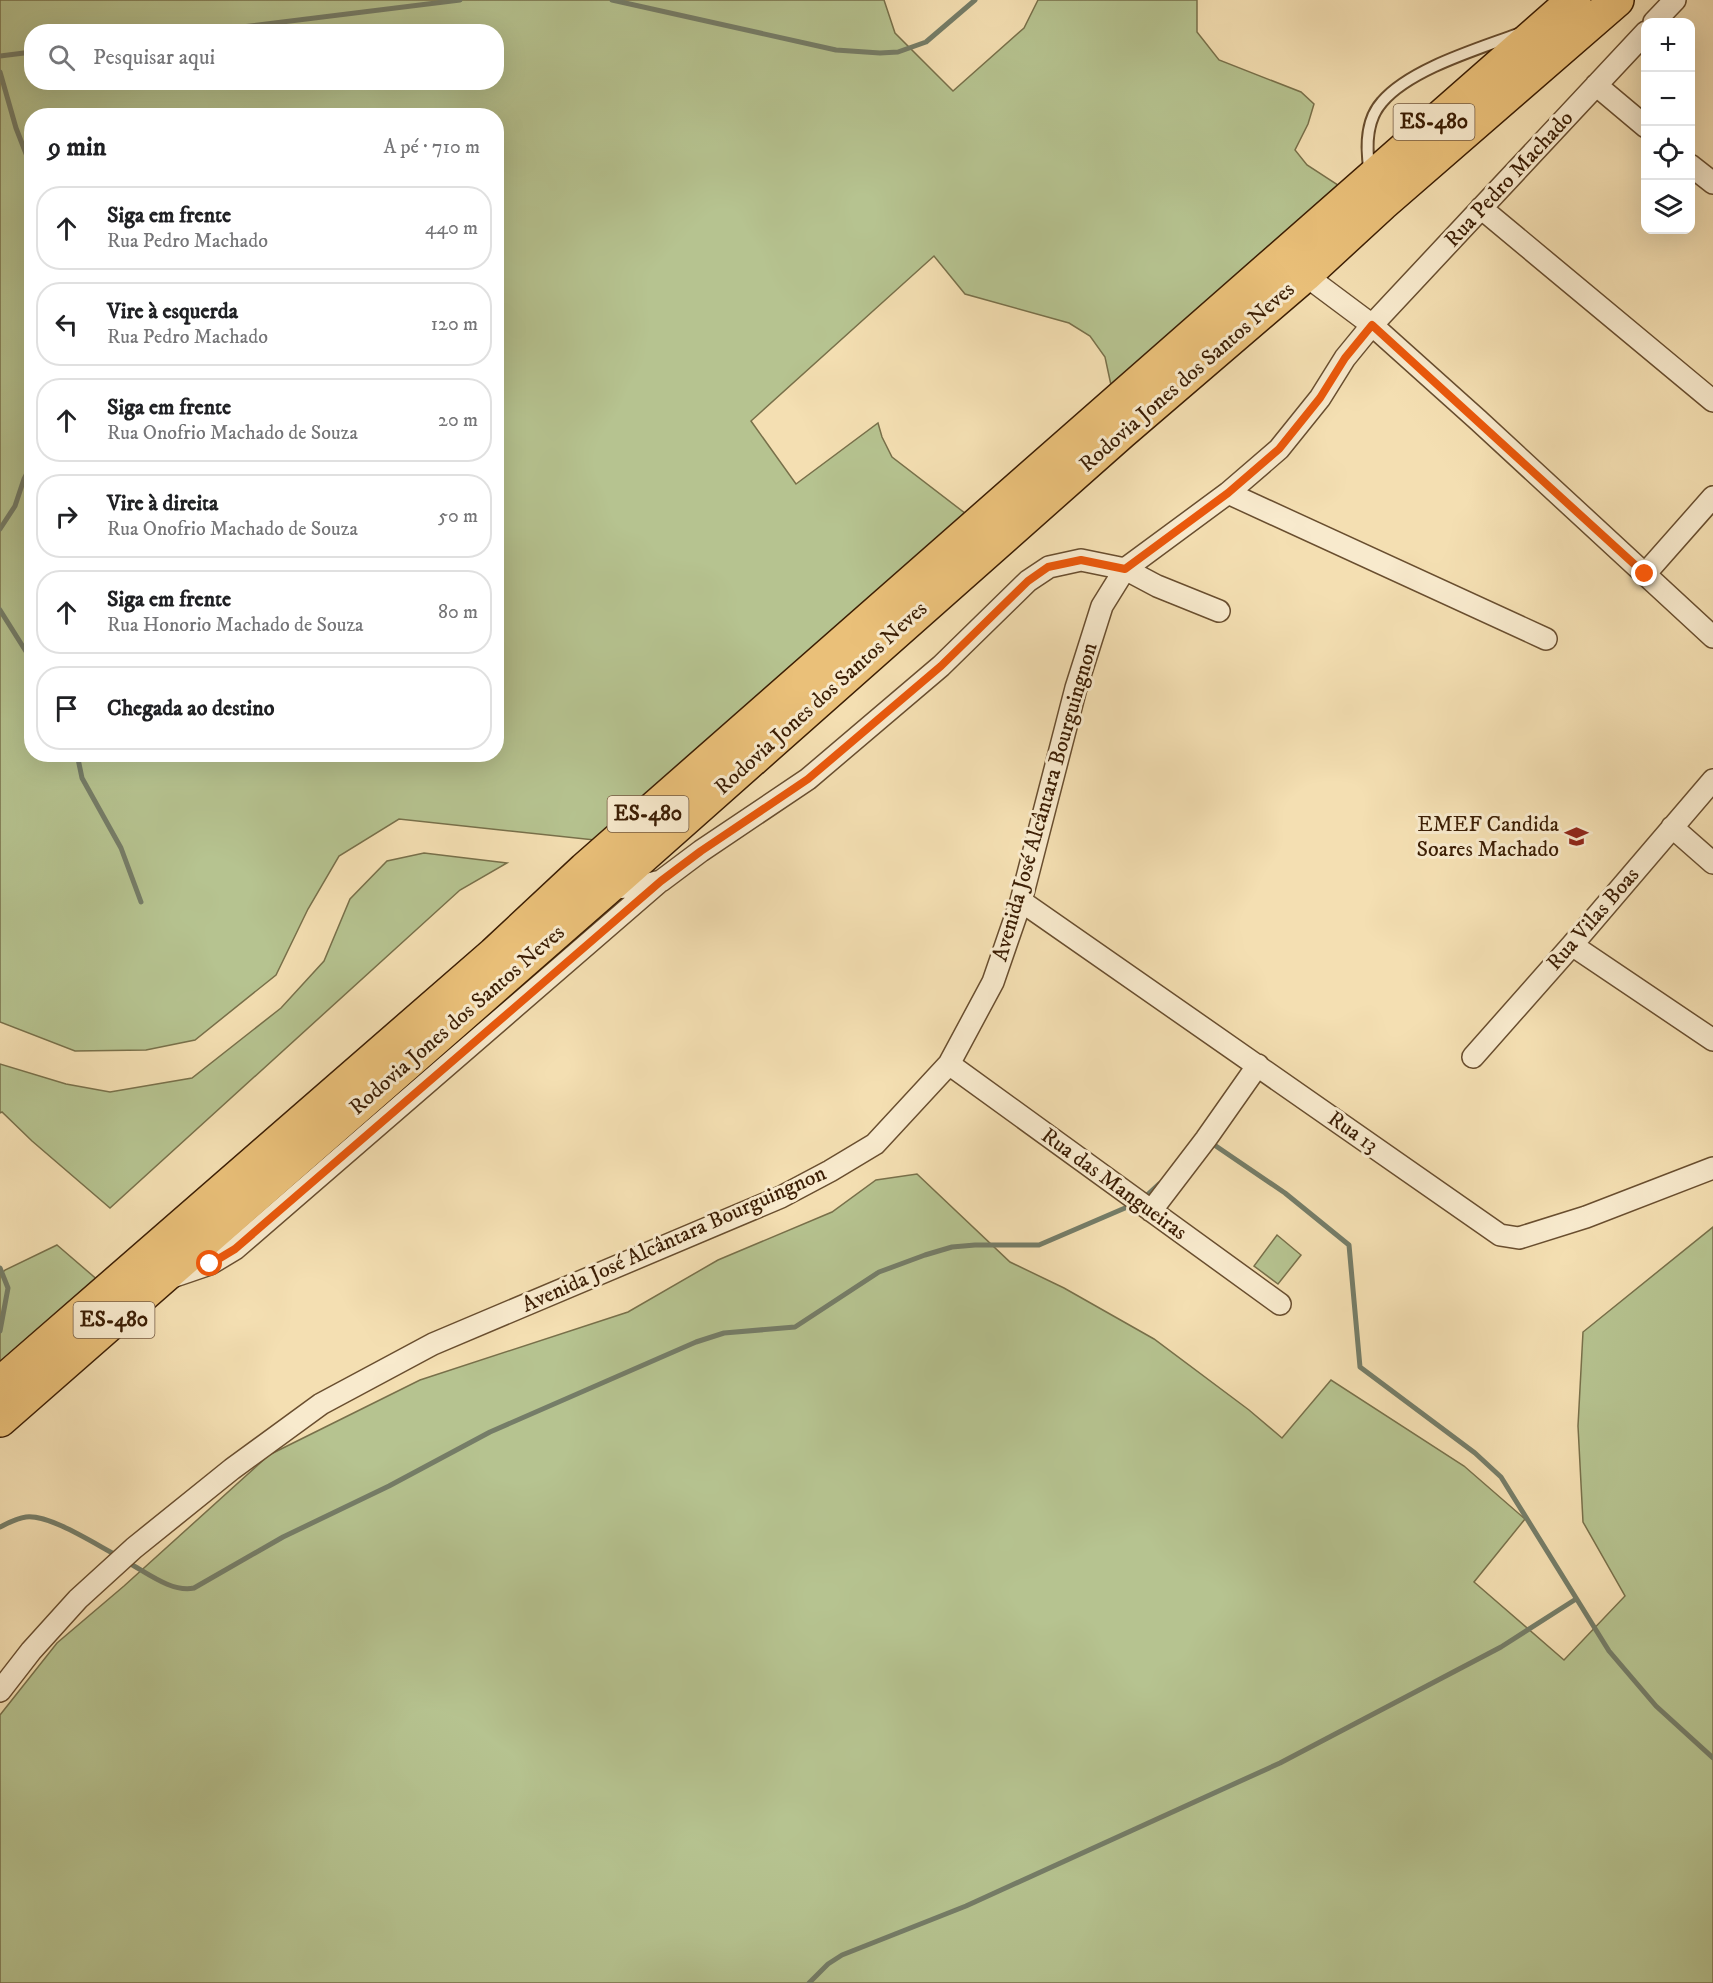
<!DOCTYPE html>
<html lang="pt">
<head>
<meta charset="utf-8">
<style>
  body { margin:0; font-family:"IM FELL DW Pica",serif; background:#f6f6f6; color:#202124 }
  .controls { position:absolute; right:18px; top:18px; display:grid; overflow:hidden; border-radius:12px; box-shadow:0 6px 24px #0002 }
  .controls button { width:54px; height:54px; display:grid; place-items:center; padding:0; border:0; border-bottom:2px solid #e0e0e0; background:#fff; color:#202124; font:30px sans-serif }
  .stop { position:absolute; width:18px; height:18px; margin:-14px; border:4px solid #ea580c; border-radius:50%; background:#fff }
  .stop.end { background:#ea580c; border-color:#fff; box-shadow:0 2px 6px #0008 }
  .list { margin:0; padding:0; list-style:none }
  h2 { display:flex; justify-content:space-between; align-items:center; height:78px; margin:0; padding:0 24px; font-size:26px }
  h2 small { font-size:20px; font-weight:400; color:#757577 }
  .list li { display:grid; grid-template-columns:39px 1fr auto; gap:18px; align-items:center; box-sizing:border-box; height:84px; margin:0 12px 12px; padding:0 12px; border:2px solid #e0e0e0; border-radius:24px }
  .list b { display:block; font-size:22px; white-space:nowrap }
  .list p { margin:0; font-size:20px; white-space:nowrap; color:#757577 }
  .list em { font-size:20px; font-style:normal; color:#757577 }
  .icon { flex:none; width:33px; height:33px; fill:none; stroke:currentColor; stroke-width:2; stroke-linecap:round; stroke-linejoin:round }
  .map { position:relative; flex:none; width:1713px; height:1983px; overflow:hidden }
  .search { position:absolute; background:#fff; box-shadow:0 6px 24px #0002; left:24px; top:24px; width:480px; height:66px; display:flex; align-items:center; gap:15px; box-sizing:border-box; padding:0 21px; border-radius:24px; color:#757577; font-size:22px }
  .panel { position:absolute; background:#fff; box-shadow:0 6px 24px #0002; left:24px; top:108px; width:480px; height:654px; border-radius:24px }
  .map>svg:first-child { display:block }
</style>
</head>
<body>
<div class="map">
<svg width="1713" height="1983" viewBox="0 0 1713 1983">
  <rect width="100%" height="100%" fill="#f4dfb2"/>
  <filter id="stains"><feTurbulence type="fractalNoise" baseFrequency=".00333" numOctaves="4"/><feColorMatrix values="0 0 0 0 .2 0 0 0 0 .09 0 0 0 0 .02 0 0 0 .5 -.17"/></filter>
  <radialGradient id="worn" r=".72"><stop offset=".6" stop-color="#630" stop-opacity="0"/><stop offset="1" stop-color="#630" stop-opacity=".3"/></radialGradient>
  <path fill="#b6c390" stroke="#78704a" stroke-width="1.5" fill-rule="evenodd" d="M0,0h884l11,33 58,58 71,-63 14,-28h159v32l22,28 82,32 13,12 -6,20 -13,26 12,15 31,20 -227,200 -6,-28 -15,-21 -21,-13 -104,-29 -31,-38 -183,165 45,63 82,-61 4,14 10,20 78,60 -366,324 -205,-22 -60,37 -31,53 -32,66 -81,65 -49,10 -71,1 -75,-29zM32,32h464v50h-464zM32,116h464v638h-464z
    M424,853l83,10 -47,27 -350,318 -78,-67 -30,-29 -2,1v-49l66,20 44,8 82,-14 89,-70 43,-47 26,-62 37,-38z
    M917,1174l93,88 54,26 90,51 95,71 33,28 49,-58 133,86 61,53 -51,63 90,78 61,-64 -42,-74 -5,-96 5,-94 130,-105v756h-1713v-268l57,-72 67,-57 145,-131 151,-75 208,-68 90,-52 114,-48 44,-32z
    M1277,1235l24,20 -23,29 -24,-18z
    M57,1245l43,37 -100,86v-93l5,-5z"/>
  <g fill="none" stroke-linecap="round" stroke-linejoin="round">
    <path stroke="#757d68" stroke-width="5" d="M612,0l224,50 44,3 18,-1 28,-10 49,-42
      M202,32l258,-32
      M0,56l32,-4
      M0,72l16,56 16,41
      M0,529l15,-23 9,-27 8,-15
      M0,610l32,51
      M77,754l5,24 39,70 20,54
      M1210,1142l75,51 64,52 11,122 115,86 26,24 108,174 47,55 57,52
      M1145,1197l14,-13
      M0,1268l8,20 -8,43
      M0,1527c8,-4 17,-9 26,-10 23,-3 69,27 90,38
      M127,1562c19,10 45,31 67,26l89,-51 106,-51 101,-54 206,-90 28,-9 71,-6 84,-55 46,-17 27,-8 23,-2h64l93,-40
      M809,1983l19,-19 14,-9 124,-49 314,-143 221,-116 75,-48"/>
    <defs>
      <path id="service" d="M1370,173c-4,-23 -5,-52 12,-71 28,-33 96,-53 136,-68"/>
      <path id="minor" d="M1654,22l21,-22
        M1596,85l50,42
        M1690,165l23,18
        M1481,208l232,193
        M1305,275l67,50 106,95 235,217
        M1228,493l318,146
        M1645,574l68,-77
        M1672,827l41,36
        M606,889l39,-4 16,-4 40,-30 107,-72 133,-113 87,-85 21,-14 32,-7 44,9 32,17 62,25
        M1021,901l479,334 19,3 67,-21 127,-49
        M1572,945l141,95
        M1473,1057l99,-112 141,-165
        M949,1064l331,240
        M1151,1211l55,-72 52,-74
        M172,1277l38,-13 25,-15 423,-366
        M0,1691l31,-40 47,-52 56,-51 98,-79 89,-65 112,-60 348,-147 49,-26 45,-27 74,-80 44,-82 28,-81 55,-213 26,-82 23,-37 103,-76 51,-44 41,-51 25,-40 27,-33 274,-293"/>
      <path id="primary" d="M0,1384l494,-430 91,-85 989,-869
        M0,1420l606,-531 516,-457 183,-157 77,-71 235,-204"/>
    </defs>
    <use href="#service" stroke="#694e2f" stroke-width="14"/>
    <use href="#minor" stroke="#694e2f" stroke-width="24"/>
    <use href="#primary" stroke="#3b1d03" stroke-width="36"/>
    <use href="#service" stroke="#f8eacd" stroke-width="10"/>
    <use href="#minor" stroke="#f8eacd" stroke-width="21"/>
    <use href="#primary" stroke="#eac079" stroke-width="33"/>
  </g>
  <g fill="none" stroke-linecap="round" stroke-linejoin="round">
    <path stroke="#ea580c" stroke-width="8" d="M210,1264l25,-15 426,-368 40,-30 107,-72 133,-113 87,-85 20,-14 33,-7 44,9 103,-76 51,-44 41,-51 25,-40 27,-33 273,249"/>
  </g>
  <defs>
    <symbol id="school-bare" viewBox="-9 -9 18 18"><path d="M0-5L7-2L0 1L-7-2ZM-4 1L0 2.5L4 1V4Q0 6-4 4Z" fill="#8f2418" stroke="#f8eacd" stroke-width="2.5" paint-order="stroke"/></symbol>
  </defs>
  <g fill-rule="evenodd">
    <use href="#school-bare" x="1560" y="820" width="33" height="33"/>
  </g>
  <g text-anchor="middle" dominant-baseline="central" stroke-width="6" stroke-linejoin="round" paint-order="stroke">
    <g fill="#f8eacd" stroke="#745a40" stroke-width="1.5">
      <rect x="1393.5" y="104" width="81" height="36" rx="4.5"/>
      <rect x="607.5" y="796" width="81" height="36" rx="4.5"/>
      <rect x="73.5" y="1302" width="81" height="36" rx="4.5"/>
    </g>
    <g font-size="21" font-weight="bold" fill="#3b1d03">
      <text x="1434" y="122">ES-480</text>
      <text x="648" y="814">ES-480</text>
      <text x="114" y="1320">ES-480</text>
    </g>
    <g font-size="22" fill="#3b1d03" stroke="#f8eacd">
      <text transform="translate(1509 179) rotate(-47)">Rua Pedro Machado</text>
      <text transform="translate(1187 377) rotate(-41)">Rodovia Jones dos Santos Neves</text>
      <text transform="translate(821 698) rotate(-42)">Rodovia Jones dos Santos Neves</text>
      <text transform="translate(1045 802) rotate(-74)">Avenida José Alcântara Bourguingnon</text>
      <text transform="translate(1593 919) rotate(-49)">Rua Vilas Boas</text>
      <text transform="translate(457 1020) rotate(-41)">Rodovia Jones dos Santos Neves</text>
      <text transform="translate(1353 1132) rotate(35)">Rua 13</text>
      <text transform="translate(1114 1184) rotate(36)">Rua das Mangueiras</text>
      <text transform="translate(674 1239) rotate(-24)">Avenida José Alcântara Bourguingnon</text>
    </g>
    <g font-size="22" fill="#3b1d03" stroke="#f8eacd" text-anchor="end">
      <text x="1559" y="824">EMEF Candida<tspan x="1559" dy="25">Soares Machado</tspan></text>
    </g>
  </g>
  <rect width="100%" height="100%" filter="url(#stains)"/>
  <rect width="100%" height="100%" fill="url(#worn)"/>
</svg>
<div class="controls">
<button>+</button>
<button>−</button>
<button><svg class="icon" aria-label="locate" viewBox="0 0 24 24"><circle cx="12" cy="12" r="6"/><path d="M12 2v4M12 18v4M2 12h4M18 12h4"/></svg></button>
<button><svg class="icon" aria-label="layers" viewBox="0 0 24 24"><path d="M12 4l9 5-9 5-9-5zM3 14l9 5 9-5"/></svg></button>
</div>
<div class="stop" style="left:210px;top:1264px"></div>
<div class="stop end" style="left:1645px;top:574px"></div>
<div class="search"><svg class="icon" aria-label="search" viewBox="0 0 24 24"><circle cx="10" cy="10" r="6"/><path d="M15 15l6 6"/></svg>Pesquisar aqui</div>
<section class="panel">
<h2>9 min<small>A pé · 710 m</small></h2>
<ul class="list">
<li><svg class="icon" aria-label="ahead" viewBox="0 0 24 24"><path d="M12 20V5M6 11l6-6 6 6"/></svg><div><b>Siga em frente</b><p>Rua Pedro Machado</p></div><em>440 m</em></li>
<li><svg class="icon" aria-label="left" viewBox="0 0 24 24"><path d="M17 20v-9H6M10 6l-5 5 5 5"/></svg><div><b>Vire à esquerda</b><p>Rua Pedro Machado</p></div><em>120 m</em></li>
<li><svg class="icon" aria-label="ahead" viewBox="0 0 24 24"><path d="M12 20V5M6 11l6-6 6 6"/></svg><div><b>Siga em frente</b><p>Rua Onofrio Machado de Souza</p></div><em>20 m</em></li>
<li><svg class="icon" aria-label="right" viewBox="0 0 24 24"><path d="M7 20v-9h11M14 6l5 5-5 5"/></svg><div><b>Vire à direita</b><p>Rua Onofrio Machado de Souza</p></div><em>50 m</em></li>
<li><svg class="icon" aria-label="ahead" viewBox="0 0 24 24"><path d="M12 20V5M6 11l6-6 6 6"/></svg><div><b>Siga em frente</b><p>Rua Honorio Machado de Souza</p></div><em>80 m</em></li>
<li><svg class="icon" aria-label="arrive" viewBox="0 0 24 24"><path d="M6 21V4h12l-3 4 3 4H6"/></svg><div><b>Chegada ao destino</b></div></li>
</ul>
</section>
</div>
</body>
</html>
